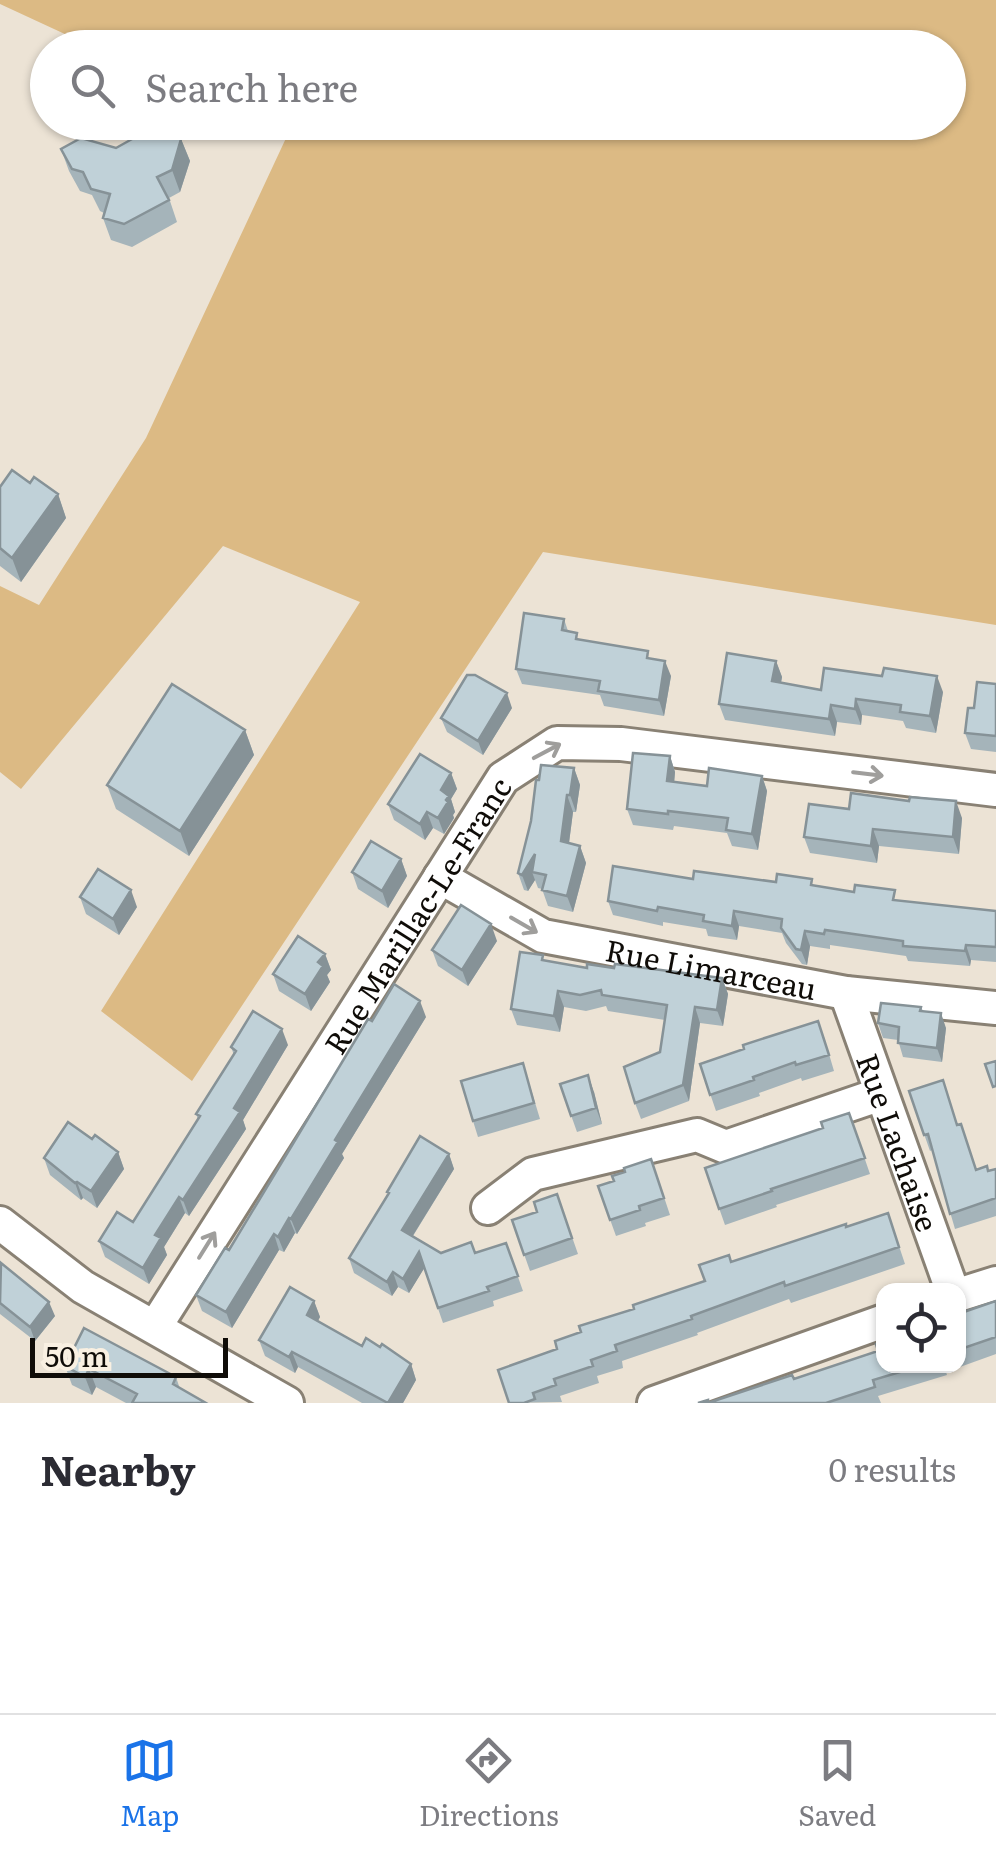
<!DOCTYPE html>
<html lang="en">
<head>
<meta charset="utf-8">
<style>
  body { margin:0; font-family:Literata,serif; background:#f2f2f3; color:#2b2b33 }
  .controls { position:absolute; right:30px; bottom:30px; display:grid; overflow:hidden; border-radius:20px; box-shadow:0 2px 8px #0004 }
  .controls button { width:90px; height:90px; display:grid; place-items:center; padding:0; border:0; border-bottom:2px solid #e1e1e2; background:#fff; color:#2b2b33; font:50px sans-serif }
  .scale { position:absolute; left:30px; bottom:25px; width:198px; box-sizing:border-box; padding-left:10px; border:5px solid #0f0c08; border-top:0; font-size:28px; line-height:35px; white-space:nowrap; color:#0f0c08; -webkit-text-stroke:8px #f9f0e2; paint-order:stroke }
  .list { margin:0; padding:0; list-style:none }
  h2 { display:flex; justify-content:space-between; align-items:center; height:130px; margin:0; padding:0 40px; font-size:42px }
  h2 small { font-size:32px; font-weight:400; color:#7c7c81 }
  .icon { flex:none; width:55px; height:55px; fill:none; stroke:currentColor; stroke-width:2; stroke-linecap:round; stroke-linejoin:round }
  .map { position:relative; flex:none; width:996px; height:1403px; overflow:hidden }
  .search { position:absolute; background:#fff; box-shadow:0 2px 8px #0004; left:30px; right:30px; top:30px; height:110px; display:flex; align-items:center; gap:25px; box-sizing:border-box; padding:0 35px; border-radius:55px; color:#7c7c81; font-size:38px }
  .sheet { height:310px; background:#fff }
  nav { display:flex; justify-content:space-around; align-items:center; box-sizing:border-box; height:140px; border-top:2px solid #e1e1e2; background:#fff; font-size:28px; color:#7c7c81 }
  nav a { display:grid; justify-items:center; gap:5px }
  nav .on { color:#1a73e8 }
  .map>svg:first-child { display:block }
</style>
</head>
<body>
<div class="map">
<svg width="996" height="1403" viewBox="0 0 996 1403">
  <rect width="100%" height="100%" fill="#ece3d5"/>
  <path fill="#dcba84" d="M0,0h996v625l-453,-73 -351,529 -91,-70 259,-409 -137,-56 -202,243 -21,-17v-186l39,19 107,-167 141,-302 -28,-13 689,-1v-74h-853l-95,-44z"/>
  <g fill="none" stroke-linecap="round" stroke-linejoin="round">
    <defs>
      <g id="minor">
        <path id="s1" d="M440,877l103,59 303,57 150,15"/>
        <path id="s2" d="M846,993l106,297"/>
        <path d="M488,1208l45,-34 164,-39 29,12 155,-53"/>
        <path d="M0,1223l83,64 204,116"/>
        <path d="M958,1295l38,-12"/>
        <path id="s3" d="M155,1327l348,-549 54,-35 64,1 375,46"/>
        <path d="M654,1403l230,-82"/>
      </g>
    </defs>
    <use href="#minor" stroke="#898174" stroke-width="38"/>
    <use href="#minor" stroke="#fff" stroke-width="32"/>
  </g>
  <path fill="#a5b4ba" d="M181,139l9,22 -10,31 -11,6 8,24 -45,25 -21,-7 -8,-22 1,-5 -4,-2 -8,-16 -12,-4 -11,-20 -8,-22 55,-1z
    M0,487l58,7 8,24 -45,64 -21,-16z
    M564,619l4,12 12,9 71,19 20,17 -7,40 -60,-10 -4,-11 -78,-11 -6,-15z
    M776,661l6,16 -1,6 40,7 122,2 -7,41 -30,-5 -3,-7 -41,-6 -1,10 -24,-3 -2,14 -110,-16 -6,-16z
    M996,684v68l-25,-3 -6,-16 9,-25z
    M512,708l-29,47 -36,-23 -6,-14z
    M245,730l9,25 -65,101 -73,-47 -9,-24z
    M670,756l5,16 -1,10 33,4 55,-10 5,15 -9,59 -26,-4 -5,-13 -53,-7 -1,4 -40,-5 -6,-16z
    M574,768l6,17 -4,27h-3l-4,31 11,3 6,17 -13,49 -25,-6 -6,-17 -4,-1 -3,-8 -7,11 -4,-1 -6,-17z
    M451,773l6,16 -6,10 4,13 -2,3 1,3 -10,16 -11,-6 -8,12 -31,-20 -6,-16z
    M909,801l53,17 -3,36 -80,-8 -2,17 -67,-10 -6,-16 45,-28z
    M401,859l6,17 -19,32 -30,-19 -6,-17z
    M693,879l83,3 39,4 83,14 98,11v51l-25,-2 -1,6 -62,-5 -2,-5 -76,-11v4l-20,-3 -3,19 -5,-1 -16,-21 -4,-10 -43,-7 -2,14 -29,-4 -2,-7 -43,-7v4l-50,-11 -5,-14z
    M80,897l57,10 -18,28 -33,-21z
    M497,941l-29,45 -30,-20 -6,-16z
    M325,954l6,16 -4,5 3,7 -19,29 -32,-20 -6,-17z
    M545,961l42,7h27l108,10 6,16 -5,32 -23,-3 -11,78 -48,18 -6,-16 25,-51 5,-32 -57,-9 -2,-5 -20,5 -22,-4 -4,25 -43,-7 -6,-16z
    M921,1007l2,4 23,17 -4,34 -39,-5 -5,-17 -15,-2 -5,-15z
    M426,1017l-84,137 2,4 -47,76 -2,-1 -11,19 -5,-2 -47,78 -30,-17 -6,-16 33,-45 143,-229z
    M824,1037l10,34 -32,10 -1,-3 -42,15 1,3 -44,15 -16,-47z
    M288,1045l-45,75 3,9 -57,87 -4,-3 -21,34 3,8 -18,29 -44,-27 -6,-16 34,-19 65,-103 -2,-5 38,-59 -3,-8z
    M523,1063l17,56 -62,18 -5,-16z
    M560,1084l34,8 8,32 -25,8z
    M909,1091l49,34 18,45 12,1 8,-2v47l-41,13 -23,-79 -2,1z
    M849,1113l21,61 -94,31 1,2 -52,18 -20,-57 118,-40z
    M92,1139l26,13 6,17 -27,39 -14,-10 -2,2 -31,-25 -6,-17z
    M449,1154l5,15 -41,67 28,17h34l31,-10 17,48 -30,10 1,5 -51,17 -19,-55 -15,25 -11,-6 -6,9 -38,-23 -5,-15 39,-62 -1,-4z
    M657,1176l13,39 -25,8 1,3 -30,10 -18,-50z
    M557,1194l21,60 -48,17 -18,-51 25,-8z
    M888,1213l17,51 -114,39 -2,-4 -92,34 1,2 -76,26 1,7 -26,8 2,7 -39,13 2,6 -53,1 48,-54 24,-17 124,-51 27,-19z
    M0,1264l55,52 -20,25 -35,-27z
    M314,1301l6,16 -2,4 44,25 49,18 5,16 -13,23h-41l-64,-36 -3,6 -30,-17 -6,-16z
    M996,1301v53l-50,18 1,3 -69,21 3,7h-183l11,-1 85,-23 90,-13h74v-52z
    M65,1366l111,11 4,12 26,14h-80l-30,-16 -4,8 -20,-10z"/>
  <path fill="#869297" d="M181,139l9,22 -10,31 -8,-22z
    M58,494l8,24 -45,64 -9,-24z
    M665,661l6,15 -7,40 -5,-16z
    M776,661l6,16 -4,21 -6,-17z
    M937,676l6,16 -7,41 -6,-17z
    M507,693l5,15 -29,47 -5,-14z
    M856,699l6,16 -1,10 -6,-16z
    M831,705l6,17 -2,14 -6,-17z
    M245,730l9,25 -65,101 -9,-25z
    M670,756l5,16 -2,25 -6,-16z
    M574,768l6,17 -4,27 -6,-17z
    M451,773l6,16 -6,10 4,13 -2,3 1,3 -10,16 -6,-16 3,-28z
    M762,776l5,15 -9,59 -6,-16z
    M567,795l6,17 -6,46 -6,-17z
    M956,801l6,17 -3,36 -6,-17z
    M427,812l6,16 -8,12 -5,-16z
    M873,829l6,17 -2,17 -6,-17z
    M580,846l6,17 -13,49 -6,-16z
    M535,854l-3,18 3,8 -7,11 -6,-16z
    M401,859l6,17 -19,32 -6,-17z
    M131,890l6,17 -18,28 -6,-16z
    M734,911l5,15 -2,14 -5,-14z
    M491,924l6,17 -29,45 -6,-16z
    M805,931l5,15 -3,19 -6,-15z
    M966,945l5,15 -1,6 -5,-15z
    M325,954l6,16 -4,5 3,7 -19,29 -6,-17 13,-32z
    M722,978l6,16 -5,32 -6,-16z
    M558,991l6,16 -4,25 -6,-16z
    M420,1001l6,16 -84,137 2,4 -47,76 -6,-15 44,-79z
    M695,1007l5,16 -11,78 -6,-16z
    M941,1013l5,15 -4,34 -5,-14z
    M282,1029l6,16 -45,75 3,9 -57,87 -6,-16 51,-92z
    M588,1075l6,17 8,32 -6,-16z
    M118,1152l6,17 -27,39 -6,-17z
    M449,1154l5,15 -47,76 -5,-15z
    M77,1182l6,16 -2,2 -6,-17z
    M179,1197l6,16 -21,34 3,8 -18,29 -6,-16 12,-33z
    M289,1218l6,15 -11,19 -6,-15z
    M274,1234l5,16 -47,78 -6,-16z
    M419,1252l6,15 -16,26 -6,-14z
    M393,1272l5,15 -6,9 -5,-14z
    M314,1301l6,16 -7,13 -6,-15z
    M49,1302l6,14 -20,25 -5,-14z
    M292,1352l6,15 -3,6 -6,-16z
    M411,1364l5,16 -13,23h-15z
    M89,1369l7,18 -4,8 -7,-18z"/>
  <path fill="#c0d1d8" stroke="#869297" stroke-width="2.5" d="M150,129l31,10 -9,31 -15,7 12,23 -45,24 -21,-6 7,-24 -19,-5 -8,-17 -11,-3 -11,-20 20,-11 35,10z
    M12,470l18,13 4,-6 24,17 -46,64 -12,-10v-61z
    M524,613l40,6 -2,11 15,3 -1,6 72,12 -1,7 18,3 -6,39 -61,-9 2,-10 -84,-12z
    M727,653l49,8 -4,20 49,9 3,-22 58,8 2,-8 53,8 -7,40 -30,-4 1,-7 -45,-6 -1,10 -24,-4 -2,14 -110,-15z
    M467,675h8l32,18 -29,48 -37,-23z
    M977,682l19,2v52l-31,-3 3,-25h6z
    M172,684l73,46 -65,101 -73,-46z
    M633,753l37,3 -3,25 40,5 2,-18 53,8 -10,58 -26,-4 2,-12 -60,-7v3l-41,-5z
    M420,754l31,19 -10,17 8,6 -3,4 2,2 -10,16 -11,-6 -7,12 -32,-20z
    M541,765l33,3 -4,27h-3l-6,46 19,5 -13,50 -25,-6 4,-15 -14,-3 3,-18 -13,21 -4,-2 13,-52 5,-41h3z
    M851,793l58,8 1,-4 46,4 -3,36 -80,-8 -2,17 -67,-9 5,-33 40,5z
    M371,841l30,18 -19,32 -30,-19z
    M613,866l80,13 1,-8 82,11 1,-8 35,5 -1,6 43,7 1,-7 40,5 -2,10 103,11v36l-30,-2 -1,6 -62,-5v-5l-78,-11 -1,4 -19,-3 -4,19 -5,-1 -15,-21 1,-9 -48,-8 -2,15 -29,-5 1,-6 -46,-8 -1,4 -49,-10z
    M98,869l33,21 -18,29 -33,-22z
    M461,905l30,19 -29,46 -30,-20z
    M298,936l27,18 -7,8 5,4 -18,28 -32,-20z
    M520,952l23,3 -1,5 45,8v-4l27,4 1,-4 107,14 -5,32 -22,-3 -12,78 -48,18 -11,-36 36,-15 7,-47 -65,-10 -1,-5 -21,5 -22,-4 -4,25 -43,-7z
    M394,984l26,17 -85,139 3,2 -47,77 -2,-1 -11,19 -4,-3 -48,78 -30,-17 29,-47 4,2 139,-231 4,2z
    M881,1003l40,4 -1,4 21,2 -4,35 -39,-5 1,-16 -21,-4z
    M253,1011l29,18 -48,79 6,4 -57,88 -4,-3 -24,38 6,3 -18,30 -44,-27 18,-29 16,10 67,-106 -4,-2 40,-63 -5,-4z
    M818,1021l11,34 -33,10 -1,-3 -42,15 1,3 -44,15 -10,-31 44,-15 -1,-4z
    M996,1061v25l-3,1 -8,-23z
    M523,1063l11,40 -61,18 -12,-40z
    M588,1075l8,33 -25,8 -11,-32z
    M943,1080l14,45 4,-1 15,46 11,-4 1,5 8,-2v29l-46,16 -22,-80 -4,1 -15,-44z
    M849,1113l16,45 -94,31 1,2 -53,18 -14,-41 118,-40 -2,-6z
    M68,1122l24,17 3,-4 23,17 -27,39 -14,-9 -2,1 -31,-25z
    M420,1136l29,18 -47,76 39,23 30,-11 4,11 31,-10 12,33 -31,11 2,4 -51,17 -19,-56 -16,27 -10,-7 -6,10 -38,-24 40,-65 -2,-1z
    M651,1159l13,39 -25,8 1,4 -30,10 -12,-34 16,-5 -2,-5 13,-4 -1,-4z
    M557,1194l15,44 -48,17 -12,-35 25,-8 -3,-10z
    M888,1213l11,34 -114,39 -1,-4 -93,34 1,3 -77,26 2,6 -26,9 2,6 -39,13 2,6 -23,8 2,6 -11,4h-15l-11,-33 59,-21 -2,-8 26,-9 -2,-6 55,-17 -1,-4 72,-24 -6,-16 30,-10 2,7 115,-38v3z
    M1,1263l48,39 -19,25 -30,-24z
    M290,1287l24,14 -7,14 55,31 4,-8 14,9 2,-3 29,20 -23,39 -96,-51 -3,5 -30,-17z
    M996,1301v36l-38,13v-36z
    M84,1328l92,49 -3,7 33,19h-74l5,-9 -48,-25 -4,8 -20,-11z
    M884,1341v25h36l-47,14 2,7 -49,16h-128l10,-3v3l84,-28 2,4 84,-28 -2,-7z"/>
  <defs><path id="oneway-shaft" d="M-6 0H5M1.5-3L5.5 0L1.5 3" fill="none" stroke-width="1.6" stroke-linecap="round" stroke-linejoin="round" transform="scale(2.5)"/></defs>
  <g stroke="#9f9e9c">
    <use href="#oneway-shaft" transform="translate(547 751) rotate(-28)"/>
    <use href="#oneway-shaft" transform="translate(868 774) rotate(7)"/>
    <use href="#oneway-shaft" transform="translate(524 925) rotate(30)"/>
    <use href="#oneway-shaft" transform="translate(207 1245) rotate(-58)"/>
  </g>
  <g text-anchor="middle" dominant-baseline="central" stroke-width="8" stroke-linejoin="round" paint-order="stroke">
    <g font-size="30" fill="#0f0c08" stroke="#f9f0e2">
      <text stroke="none"><textPath href="#s3" startOffset="488">Rue Marillac-Le-Franc</textPath></text>
      <text stroke="none"><textPath href="#s1" startOffset="290">Rue Limarceau</textPath></text>
      <text stroke="none"><textPath href="#s2" startOffset="158">Rue Lachaise</textPath></text>
    </g>
  </g>
</svg>
<div class="controls">
<button><svg class="icon" aria-label="locate" viewBox="0 0 24 24"><circle cx="12" cy="12" r="6"/><path d="M12 2v4M12 18v4M2 12h4M18 12h4"/></svg></button>
</div>
<div class="scale">50 m</div>
<div class="search"><svg class="icon" aria-label="search" viewBox="0 0 24 24"><circle cx="10" cy="10" r="6"/><path d="M15 15l6 6"/></svg>Search here</div>
</div>
<section class="sheet">
<h2>Nearby<small>0 results</small></h2>
<ul class="list">
</ul>
</section>
<nav>
<a class="on"><svg class="icon" aria-label="map" viewBox="0 0 24 24"><path d="M3 6l6-2 6 2 6-2v14l-6 2-6-2-6 2zM9 4v14M15 6v14"/></svg>Map</a>
<a><svg class="icon" aria-label="directions" viewBox="0 0 24 24"><path d="M12 3l9 9-9 9-9-9zM9 14v-3h6M13 9l2 2-2 2"/></svg>Directions</a>
<a><svg class="icon" aria-label="saved" viewBox="0 0 24 24"><path d="M7 4h10v16l-5-4-5 4z"/></svg>Saved</a>
</nav>
</body>
</html>
